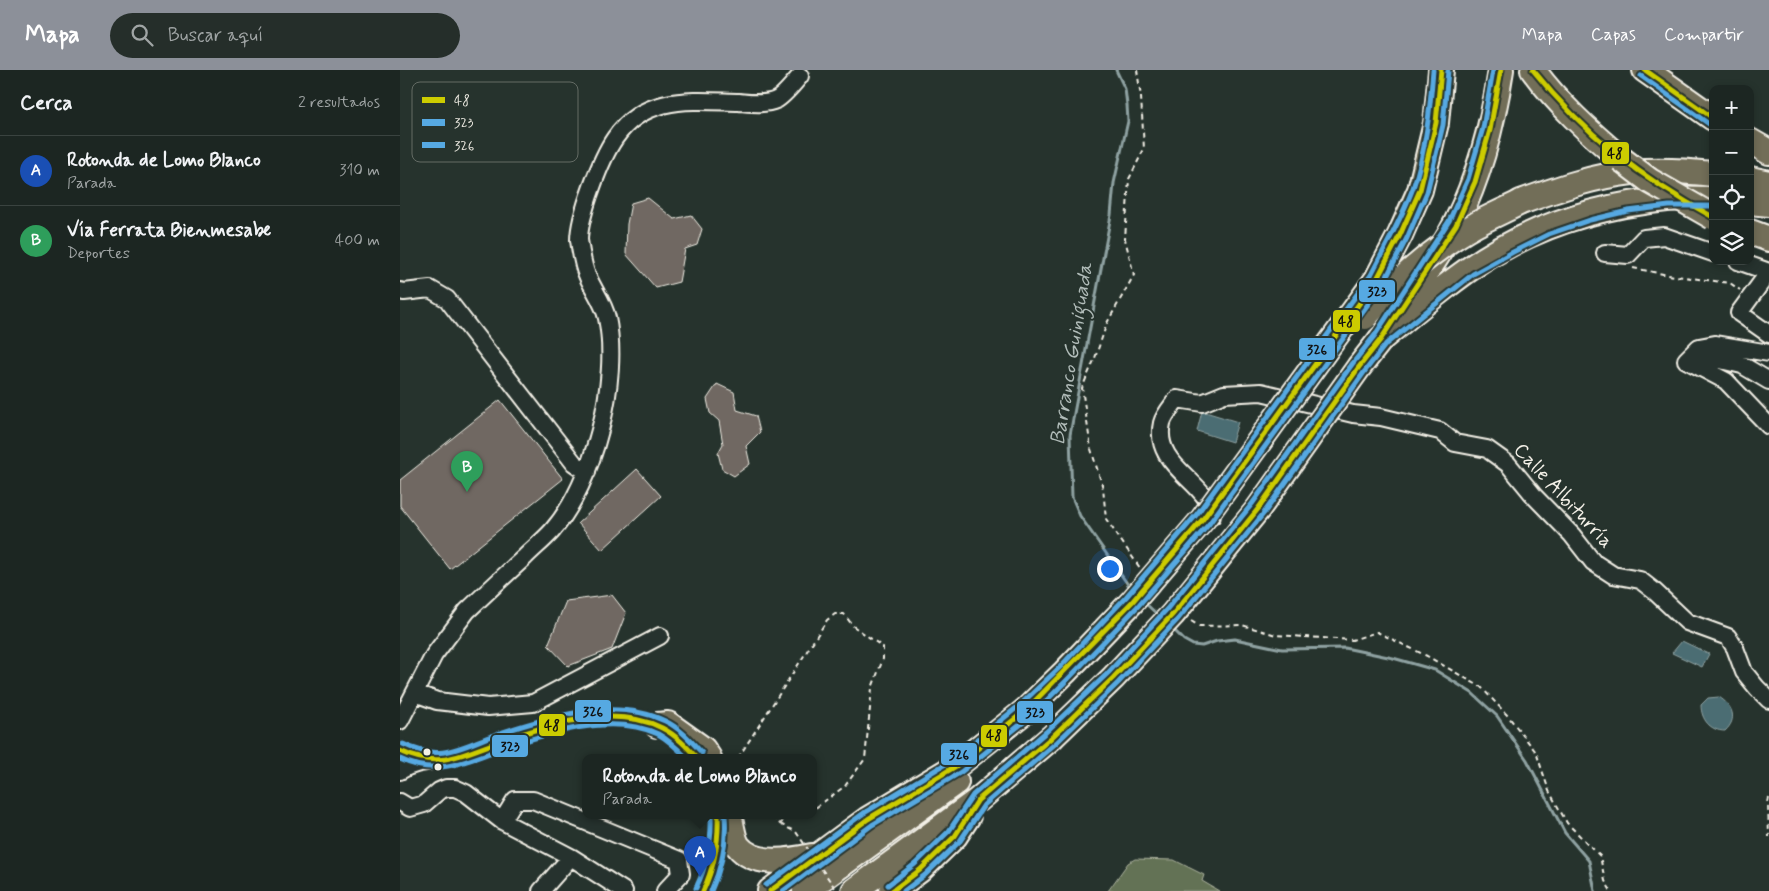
<!DOCTYPE html>
<html lang="es">
<head>
<meta charset="utf-8">
<style>
  body { margin:0; font-family:Mynerve,sans-serif; background:#252e2a; color:#f1f3f6 }
  .controls { position:absolute; right:15px; top:15px; display:grid; overflow:hidden; border-radius:10px; box-shadow:0 2px 8px #0003 }
  .controls button { width:45px; height:45px; display:grid; place-items:center; padding:0; border:0; border-bottom:1px solid #3a4340; background:#1c2622; color:#f1f3f6; font:25px sans-serif }
  .you { position:absolute; left:709px; top:498px; width:18px; height:18px; margin:-12px; border:4px solid #fff; border-radius:50%; background:#1a73e8; box-shadow:0 0 0 8px #1a73e833 }
  .badge { display:grid; place-items:center; width:32px; height:32px; border-radius:50%; background:#8c9099; color:#fff; font-size:16px; font-weight:700 }
  .pin { position:absolute; translate:-50% -41px; filter:drop-shadow(0 1px 2px #0008) }
  .pin::after { content:''; position:absolute; top:26px; width:18px; height:15px; background:inherit; clip-path:polygon(0 0,100% 0,50% 100%) }
  .popup { position:absolute; left:182px; top:684px; width:235px; height:65px; box-sizing:border-box; display:grid; place-content:center; border-radius:10px; background:#1c2622; filter:drop-shadow(0 1px 4px #0005); font-size:16px; white-space:nowrap; color:#a0a5a5 }
  .popup b { font-size:19px; color:#f1f3f6 }
  .popup::after { content:''; position:absolute; left:50%; top:100%; margin-left:-10px; border:10px solid transparent; border-top-color:#1c2622 }
  .list { margin:0; padding:0; list-style:none }
  h2 { display:flex; justify-content:space-between; align-items:center; height:65px; margin:0; padding:0 20px; font-size:21px }
  h2 small { font-size:16px; font-weight:400; color:#a0a5a5 }
  .list li { display:grid; grid-template-columns:32px 1fr auto; gap:15px; align-items:center; box-sizing:border-box; height:70px; padding:0 20px; border-top:1px solid #3a4340 }
  .list b { display:block; font-size:19px; white-space:nowrap }
  .list p { margin:0; font-size:16px; white-space:nowrap; color:#a0a5a5 }
  .list em { font-size:16px; font-style:normal; color:#a0a5a5 }
  .icon { flex:none; width:28px; height:28px; fill:none; stroke:currentColor; stroke-width:2; stroke-linecap:round; stroke-linejoin:round }
  .map { position:relative; flex:none; width:1369px; height:821px; overflow:hidden }
  header { display:flex; align-items:center; gap:30px; box-sizing:border-box; height:70px; padding:0 25px; background:#8c9099; color:#fff }
  header strong { font-size:24px }
  nav { display:flex; gap:28px; margin-inline-start:auto; font-size:18px }
  .search { width:350px; height:45px; background:#252e2a; display:flex; align-items:center; gap:12px; box-sizing:border-box; padding:0 18px; border-radius:28px; color:#a0a5a5; font-size:19px }
  main { display:flex }
  aside { flex:1; background:#1c2622 }
  .map>svg:first-child { display:block }
</style>
</head>
<body>
<header>
<strong>Mapa</strong>
<div class="search"><svg class="icon" aria-label="search" viewBox="0 0 24 24"><circle cx="10" cy="10" r="6"/><path d="M15 15l6 6"/></svg>Buscar aquí</div>
<nav><a>Mapa</a><a>Capas</a><a>Compartir</a></nav>
</header>
<main>
<aside>
<h2>Cerca<small>2 resultados</small></h2>
<ul class="list">
<li><span class="badge" style="background:#1a4fb4">A</span><div><b>Rotonda de Lomo Blanco</b><p>Parada</p></div><em>310 m</em></li>
<li><span class="badge" style="background:#2e9e5b">B</span><div><b>Vía Ferrata Bienmesabe</b><p>Deportes</p></div><em>400 m</em></li>
</ul>
</aside>
<div class="map">
<svg width="1369" height="821" viewBox="0 0 1369 821">
  <rect width="100%" height="100%" fill="#26332d"/>
  <filter id="ink" filterUnits="userSpaceOnUse"><feTurbulence type="fractalNoise" baseFrequency=".02" numOctaves="2"/><feDisplacementMap in="SourceGraphic" scale="10" xChannelSelector="R" yChannelSelector="G"/><feConvolveMatrix kernelMatrix="1 2 1 2 8 2 1 2 1" color-interpolation-filters="sRGB"/></filter>
  <g filter="url(#ink)">
    <path fill="#637254" stroke="#acb29e" d="M735,789l39,1 30,15 -2,6 17,10h-111l20,-28z"/>
    <path fill="#4c6d73" stroke="#8fa2a2" d="M802,341l36,11 -6,20 -35,-11z
      M1282,571l27,13 -7,13 -30,-14z
      M1319,627c14,9 19,22 6,34 -15,0 -24,-12 -24,-26l7,-7z"/>
    <g fill="none" stroke-linecap="round" stroke-linejoin="round">
      <path stroke="#8fa2a2" stroke-width="3" d="M716,0l9,19 2,16 1,16 -14,62 -3,32 -41,220 2,62 8,19 51,73
        M744,532l16,15
        M772,558l12,12 9,5 9,1 15,-5 18,-2 47,10 63,-1 48,10 42,12 37,23 25,23 30,44 38,73 24,28 6,30"/>
    </g>
    <path fill="#706862" stroke="#f4f1e8" d="M248,128l26,21 17,-4 11,14 -5,16 -12,4 -6,33 -23,6 -30,-34 1,-30 4,-21z
      M317,314l17,8 3,18 19,6 4,16 -14,14 4,18 -16,12 -12,-7 -4,-16 5,-9 -4,-23 -9,-8 -3,-14z
      M100,330l63,79 -113,90 -50,-63v-26z
      M237,399l24,27 -59,54 -24,-27z
      M212,525l14,18 -14,36 -44,17 -20,-21 18,-44z"/>
    <g fill="none" stroke-linecap="round" stroke-linejoin="round">
      <defs>
        <path id="minor" d="M1205,183l23,2 16,-17 20,-2 49,17
          M1338,191l31,11
          M1369,202l-30,41 30,21
          M0,221l4,1 26,-3 17,10 127,164 13,9
          M1294,282l9,4 39,9 27,16
          M1369,283l-54,-9 -16,3 -13,13 40,21 43,45
          M812,446c-2,-35 -60,-48 -50,-93 2,-8 10,-17 15,-24l25,4 22,-9 37,-2 92,22 28,3 59,14 15,12 32,6 21,15 27,33 37,38 21,27 20,13 27,5 14,11 33,31 41,15 7,11 9,24 13,16 12,12
          M15,623l22,8 51,6 45,-4 127,-67
          M0,651l34,-66 33,-44c19,-18 38,-36 58,-54 9,-9 19,-17 27,-26 42,-48 68,-151 55,-213 -4,-19 -19,-34 -23,-52 -2,-8 -4,-18 -5,-26 0,-24 22,-82 36,-102 30,-44 78,-37 124,-36 12,1 26,3 37,-2 7,-3 19,-18 24,-24
          M0,681l13,7 11,3
          M0,701c18,-12 39,-8 59,-15 55,-17 151,-61 206,-25
          M0,732l10,6 14,-4 15,-13 7,-3h9l11,5 36,28 69,36 53,34
          M102,751l13,-21h18l146,60 2,14 -16,17
          M141,821l30,-34
          M303,821c11,-22 17,-50 15,-75"/>
        <path id="highway" d="M1133,0c25,34 56,62 88,89
          M1245,0l68,48
          M1036,53l5,-53
          M1350,71l19,11
          M1350,109l19,4
          M1121,132c36,-13 73,-26 111,-30 27,-3 54,-1 81,2
          M1350,132l19,2
          M1350,162l19,7
          M996,246c20,-29 44,-61 60,-93 24,-48 37,-100 45,-153
          M981,269c29,-24 57,-48 87,-69 59,-42 128,-64 199,-71 15,-1 31,0 46,0
          M257,655l11,-1 35,25 6,9
          M329,746c3,8 4,23 9,30 17,21 51,15 74,10
          M370,821l98,-72 88,-53 69,-55
          M405,821l151,-109
          M454,821l124,-91 73,-62
          M492,821l28,-21 35,-34 13,-20"/>
      </defs>
      <use href="#minor" stroke="#f4f1e8" stroke-width="20"/>
      <use href="#highway" stroke="#f4f1e8" stroke-width="28"/>
      <path stroke="#f4f1e8" stroke-width="2" stroke-dasharray="5 4" stroke-linecap="butt" d="M737,0l4,27 3,52 -15,30 -4,60 9,36 -27,48 -12,35 -13,30 9,61 12,39 3,31 34,49
        M1233,198l35,7 62,8 10,7
        M791,551l8,5 43,-1 34,10 76,5 25,-8 50,24 54,31 27,29 28,36 13,39 18,32 33,33 5,25 6,10
        M338,688l89,-138 8,-6h9l9,12 30,21v12l-11,29 -7,71 -20,27 -31,23
        M1369,728l-1,5 1,34
        M373,746l7,8 6,-5 13,-3"/>
      <use href="#minor" stroke="#26332d" stroke-width="16"/>
      <use href="#highway" stroke="#726e59" stroke-width="24"/>
      <defs>
        <path id="highway-bridge" d="M1221,89l29,22 63,36
          M965,247c32,-36 69,-70 112,-93 14,-8 29,-14 44,-22
          M625,641l40,-39 67,-70 71,-83 174,-240 23,-44 20,-45 16,-67
          M651,668l62,-60 60,-64 85,-105 101,-142 22,-28"/>
      </defs>
      <use href="#highway-bridge" stroke="#f4f1e8" stroke-width="28" stroke-linecap="butt"/>
      <path stroke="#f4f1e8" stroke-width="2" stroke-dasharray="5 4" stroke-linecap="butt" d="M380,754l16,8 41,59"/>
      <use href="#highway-bridge" stroke="#726e59" stroke-width="24"/>
      <defs>
        <path id="bus-1" d="M1133,0c51,64 108,108 180,147
          M1245,0l68,48
          M0,681c39,18 58,5 95,-8 48,-17 118,-40 167,-15 14,7 25,19 35,30
          M303,821c11,-24 16,-49 15,-75
          M370,821l98,-72 88,-53 69,-55 107,-109 71,-83 174,-240 23,-44 20,-45 16,-67 5,-53
          M492,821l28,-21 35,-34 23,-36 73,-62 62,-60 60,-64 85,-105 101,-142 22,-28 75,-114 19,-43 15,-52 11,-60"/>
        <path id="bus-2" d="M1241,6l68,48
          M0,689c37,18 63,3 98,-9 46,-16 113,-38 160,-16 11,6 20,15 29,24
          M311,821c11,-24 16,-49 14,-75
          M383,821l89,-66 89,-53 69,-55 40,-40 67,-70 72,-83 175,-242 23,-44 20,-46 16,-67 5,-54
          M504,821l21,-16 35,-34 24,-36 72,-62 62,-60 60,-64 86,-106 101,-142 21,-27 87,-70 40,-22 36,-18 41,-14 38,-9 41,-5h44"/>
        <path id="bus-3" d="M3,674c37,18 56,4 91,-9 50,-17 120,-39 171,-14 15,7 26,20 37,32
          M366,815l98,-72 88,-53 68,-55 40,-38 66,-70 71,-83 174,-239c14,-28 31,-57 42,-87 13,-37 17,-79 20,-118
          M488,815l27,-21 34,-33 24,-36 73,-63 62,-59 59,-64 85,-105 101,-141 22,-28 74,-114 19,-42 15,-51 10,-58
          M296,818c11,-23 16,-46 15,-72"/>
      </defs>
      <use href="#bus-1" stroke="#26332d" stroke-width="9"/>
      <use href="#bus-2" stroke="#26332d" stroke-width="9"/>
      <use href="#bus-3" stroke="#26332d" stroke-width="9"/>
      <use href="#bus-1" stroke="#cc0" stroke-width="5"/>
      <use href="#bus-2" stroke="#56a9e2" stroke-width="5"/>
      <use href="#bus-3" stroke="#56a9e2" stroke-width="5"/>
    </g>
  </g>
  <g fill="#f4f1e8" stroke="#26332d" stroke-width="2">
    <circle cx="27" cy="682" r="4.5"/>
    <circle cx="38" cy="697" r="4.5"/>
  </g>
  <g text-anchor="middle" dominant-baseline="central" stroke-width="4" stroke-linejoin="round" paint-order="stroke">
    <g font-size="20" fill="#f4f1e8" stroke="#26332d">
      <text transform="translate(1163 426) rotate(47)">Calle Albiturría</text>
    </g>
    <g font-size="21" font-style="italic" fill="#b1bcb9" stroke="#26332d">
      <text transform="translate(672 284) rotate(-81)">Barranco Guiniguada</text>
    </g>
  </g>
  <rect x="12" y="12" width="166" height="80" rx="8" fill="#26332d" stroke="#646c65" stroke-width="1"/>
  <rect x="22" y="27" width="23" height="6" fill="#cc0"/>
  <rect x="22" y="49" width="23" height="7" fill="#56a9e2"/>
  <rect x="22" y="72" width="23" height="6" fill="#56a9e2"/>
  <g font-size="14" fill="#f4f1e8">
    <text x="54" y="35">48</text>
    <text x="54" y="57">323</text>
    <text x="54" y="80">326</text>
  </g>
  <g stroke="#26332d" stroke-width="2">
    <rect x="1201" y="71" width="29" height="24" rx="5" fill="#cc0"/>
    <rect x="958" y="209" width="38" height="24" rx="5" fill="#56a9e2"/>
    <rect x="932" y="239" width="29" height="24" rx="5" fill="#cc0"/>
    <rect x="898" y="267" width="38" height="24" rx="5" fill="#56a9e2"/>
    <rect x="174" y="629" width="38" height="24" rx="5" fill="#56a9e2"/>
    <rect x="616" y="630" width="38" height="24" rx="5" fill="#56a9e2"/>
    <rect x="138" y="643" width="28" height="24" rx="5" fill="#cc0"/>
    <rect x="580" y="654" width="28" height="24" rx="5" fill="#cc0"/>
    <rect x="91" y="664" width="38" height="24" rx="5" fill="#56a9e2"/>
    <rect x="540" y="672" width="38" height="24" rx="5" fill="#56a9e2"/>
  </g>
  <g font-size="14" text-anchor="middle" font-weight="bold" fill="#111">
    <text x="1215" y="88">48</text>
    <text x="977" y="226">323</text>
    <text x="946" y="256">48</text>
    <text x="917" y="284">326</text>
    <text x="193" y="646">326</text>
    <text x="635" y="647">323</text>
    <text x="152" y="660">48</text>
    <text x="594" y="670">48</text>
    <text x="110" y="681">323</text>
    <text x="559" y="689">326</text>
  </g>
</svg>
<div class="controls">
<button>+</button>
<button>−</button>
<button><svg class="icon" aria-label="locate" viewBox="0 0 24 24"><circle cx="12" cy="12" r="6"/><path d="M12 2v4M12 18v4M2 12h4M18 12h4"/></svg></button>
<button><svg class="icon" aria-label="layers" viewBox="0 0 24 24"><path d="M12 4l9 5-9 5-9-5zM3 14l9 5 9-5"/></svg></button>
</div>
<div class="you"></div>
<div class="pin badge" style="left:300px;top:807px;background:#1a4fb4">A</div>
<div class="popup"><b>Rotonda de Lomo Blanco</b>Parada</div>
<div class="pin badge" style="left:67px;top:422px;background:#2e9e5b">B</div>
</div>
</main>
</body>
</html>
